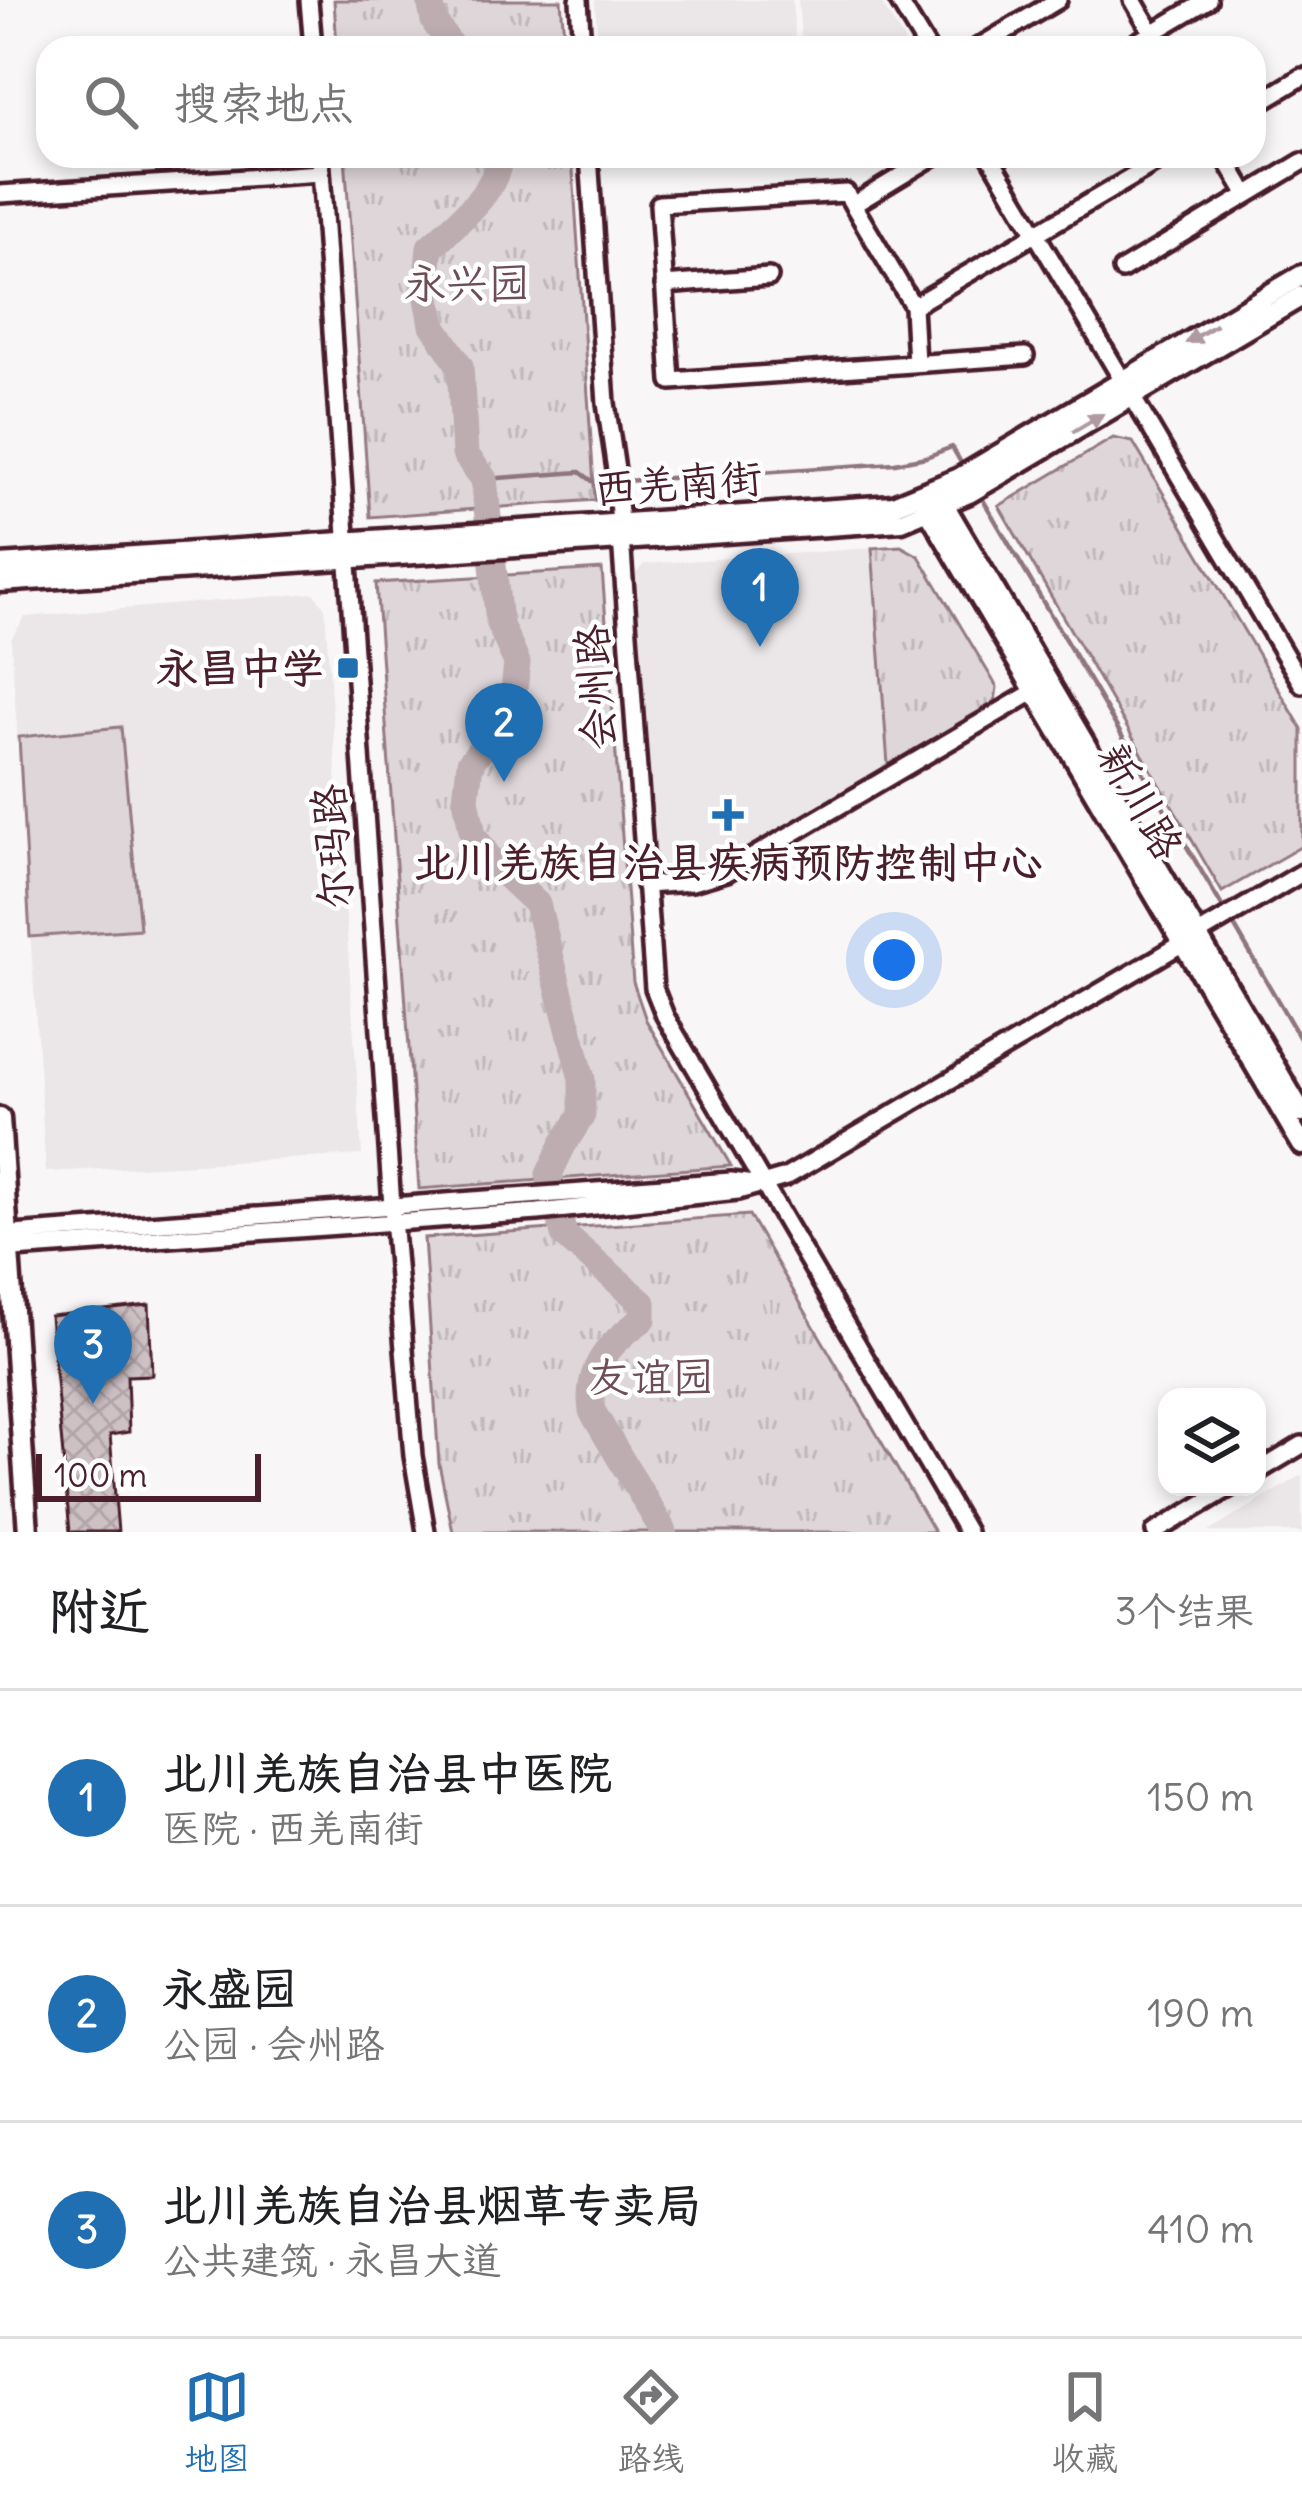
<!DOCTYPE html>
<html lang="zh">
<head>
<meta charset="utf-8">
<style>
  body { margin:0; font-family:Delius,"LXGW WenKai TC",sans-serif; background:#f6f6f6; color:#202124 }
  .controls { position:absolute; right:36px; bottom:36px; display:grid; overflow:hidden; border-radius:24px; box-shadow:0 6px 18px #0003 }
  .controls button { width:108px; height:108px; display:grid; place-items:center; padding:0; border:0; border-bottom:3px solid #e0e0e0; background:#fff; color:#202124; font:60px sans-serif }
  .scale { position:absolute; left:36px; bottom:30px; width:225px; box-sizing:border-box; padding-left:12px; border:6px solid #4a1f2b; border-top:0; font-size:33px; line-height:42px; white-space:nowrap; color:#4a1f2b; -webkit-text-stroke:9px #fff; paint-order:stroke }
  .you { position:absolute; left:894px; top:960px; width:42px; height:42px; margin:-30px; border:9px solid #fff; border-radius:50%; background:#1a73e8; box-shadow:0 0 0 18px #1a73e833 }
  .badge { display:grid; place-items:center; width:78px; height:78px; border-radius:50%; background:#1f6fb2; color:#fff; font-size:39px; font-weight:700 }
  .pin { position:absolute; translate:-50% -99px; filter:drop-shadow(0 3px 6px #0008) }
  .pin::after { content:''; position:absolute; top:63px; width:42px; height:36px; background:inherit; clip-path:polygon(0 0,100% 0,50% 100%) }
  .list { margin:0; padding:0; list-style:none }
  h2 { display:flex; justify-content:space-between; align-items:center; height:156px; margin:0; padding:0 48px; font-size:51px }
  h2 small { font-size:39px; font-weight:400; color:#757577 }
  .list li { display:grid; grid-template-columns:78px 1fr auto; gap:36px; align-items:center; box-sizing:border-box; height:216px; padding:0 48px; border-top:3px solid #e0e0e0 }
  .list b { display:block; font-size:45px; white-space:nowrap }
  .list p { margin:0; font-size:39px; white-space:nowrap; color:#757577 }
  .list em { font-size:39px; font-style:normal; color:#757577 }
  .icon { flex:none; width:66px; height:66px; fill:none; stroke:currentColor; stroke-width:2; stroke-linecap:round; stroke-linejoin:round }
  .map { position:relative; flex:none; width:1302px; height:1532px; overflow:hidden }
  .search { position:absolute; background:#fff; box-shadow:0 6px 18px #0003; left:36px; right:36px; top:36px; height:132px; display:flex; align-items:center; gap:30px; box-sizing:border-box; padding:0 42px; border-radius:36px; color:#757577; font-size:45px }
  .sheet { height:804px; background:#fff }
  nav { display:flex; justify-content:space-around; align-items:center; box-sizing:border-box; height:168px; border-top:3px solid #e0e0e0; background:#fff; font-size:33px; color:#757577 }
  nav a { display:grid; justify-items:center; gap:6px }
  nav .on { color:#1f6fb2 }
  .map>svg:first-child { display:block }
</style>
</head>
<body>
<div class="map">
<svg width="1302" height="1532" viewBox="0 0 1302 1532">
  <defs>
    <pattern id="park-tufts" width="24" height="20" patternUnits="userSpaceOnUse" patternTransform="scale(3)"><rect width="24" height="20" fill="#ded6d9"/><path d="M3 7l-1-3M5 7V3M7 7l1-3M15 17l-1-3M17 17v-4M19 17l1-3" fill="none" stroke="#c0b7ba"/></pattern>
    <pattern id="building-cross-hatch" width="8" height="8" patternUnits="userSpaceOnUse" patternTransform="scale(3)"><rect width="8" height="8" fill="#cdc1c4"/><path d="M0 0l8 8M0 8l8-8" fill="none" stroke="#b2a5a9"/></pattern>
  </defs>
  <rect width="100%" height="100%" fill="#f8f6f7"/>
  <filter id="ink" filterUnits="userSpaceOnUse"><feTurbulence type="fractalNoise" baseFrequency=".00833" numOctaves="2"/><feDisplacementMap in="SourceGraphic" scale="24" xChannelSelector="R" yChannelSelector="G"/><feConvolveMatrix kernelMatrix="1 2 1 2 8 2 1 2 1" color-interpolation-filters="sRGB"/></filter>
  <g filter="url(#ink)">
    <path fill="#ebe6e8" d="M595,0h197l4,48h-198z
      M798,0h81l25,40 2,8h-104z
      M872,548l16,217 -170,100 -48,8 -15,-13 -19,-286 8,-10z
      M314,593l11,15 37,547 -316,17 -35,-533 14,-22z
      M1302,1475v57h-94z"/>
    <path fill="url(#park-tufts)" stroke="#947a82" stroke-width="3" d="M334,0h227l4,48h-228z
      M345,156h227l23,344 -225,17z
      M1113,438l20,4 169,287v117l-80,46 -223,-386z
      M901,546l18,10 78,131 -2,15 -107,63 -16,-217z
      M602,569l31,413 13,38 85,146 -312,23 -43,-606z
      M749,1215l185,317h-481l-14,-68 -15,-226z"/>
    <path fill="#ded6d9" stroke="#947a82" stroke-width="3" d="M121,727l19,202 -110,8 -11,-200z"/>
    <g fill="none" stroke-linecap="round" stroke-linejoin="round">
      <path stroke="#8f747b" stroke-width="4.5" d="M484,479l96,-7 15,11 300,-20 31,-6 26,-10 12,21
        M979,493l247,420
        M1232,922l70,120"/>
      <path stroke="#bdadb0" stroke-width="27" d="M430,0l4,21 18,27
        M499,156c0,35 -45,69 -69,91l-4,40 7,38 27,41 5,88 19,25 15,144 18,40 -4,37 -20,34 -23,29 -4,36 7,36 19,27 45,42 45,175v36l-19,30 -14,29 15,61 79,68v16c-34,24 -57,49 -51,92l72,121"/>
    </g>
    <path fill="url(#building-cross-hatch)" stroke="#4a1f2b" stroke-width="3" d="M149,1305l3,70 -25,1 2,56 -19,3 8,97h-48l-20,-216z"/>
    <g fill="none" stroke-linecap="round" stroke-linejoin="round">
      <defs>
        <path id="minor" d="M309,0l4,48
          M579,0l3,48
          M898,0l29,48
          M1133,0l28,48
          M977,48l81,-48
          M1127,48l81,-48
          M1254,106l48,-29
          M320,156l72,1050 21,250 13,76
          M589,156l17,247 10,67 38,518 11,28 302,516
          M990,156l312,528
          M1224,156l23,39
          M0,194l321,-21
          M853,205l81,-49
          M1122,270l180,-108
          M664,285l105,-8
          M913,306l255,-150
          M916,363l-3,-57 -67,-113 -187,11 12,177 354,-25
          M645,885l47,-3 35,-10 313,-184
          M0,1235l731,-54 22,3
          M0,1250l538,-38 200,-21 48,-14 516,-304
          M1257,1472l45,-27
          M1155,1532l76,-45"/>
        <path id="major" d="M939,496l363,617
          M924,503l378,642
          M0,565l893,-60 66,-27 343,-203
          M0,582l902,-61 67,-28 333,-197
          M0,1118l28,414"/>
      </defs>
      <use href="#minor" stroke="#4a1f2b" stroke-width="24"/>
      <use href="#major" stroke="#4a1f2b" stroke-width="27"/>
      <use href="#minor" stroke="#fff" stroke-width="15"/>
      <use href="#major" stroke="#fff" stroke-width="18"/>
    </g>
    <defs><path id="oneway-solid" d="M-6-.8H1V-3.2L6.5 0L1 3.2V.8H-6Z" transform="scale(3)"/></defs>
    <g fill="#ae9aa0">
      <use href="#oneway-solid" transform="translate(1201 334) rotate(149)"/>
      <use href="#oneway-solid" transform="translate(1088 423) rotate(-31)"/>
    </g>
  </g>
  <g fill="#1f6fb2" stroke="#fff" stroke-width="4.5">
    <rect x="336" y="656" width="24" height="24" rx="6"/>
    <path d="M722 797h12v12h12v12h-12v12h-12v-12h-12v-12h12z"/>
  </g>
  <g text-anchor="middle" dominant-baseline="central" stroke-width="9" stroke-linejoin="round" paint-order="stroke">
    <g font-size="42" fill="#6f4d56" stroke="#fff">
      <text x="467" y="283">永兴园</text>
      <text x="651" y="1377">友谊园</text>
    </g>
    <g font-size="42" fill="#4a1f2b" stroke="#fff">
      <text transform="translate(678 483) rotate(-4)">西羌南街</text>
      <text transform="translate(595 687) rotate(-94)">会州路</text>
      <text transform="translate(1141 801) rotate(60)">新川路</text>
      <text transform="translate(332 847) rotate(-94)">尔玛路</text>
    </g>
    <g font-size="42" font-weight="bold" fill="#4a1f2b" stroke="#fff" text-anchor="end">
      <text x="324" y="668">永昌中学</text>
      <text x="728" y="862" text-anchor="middle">北川羌族自治县疾病预防控制中心</text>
    </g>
  </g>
</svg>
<div class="controls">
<button><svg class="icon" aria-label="layers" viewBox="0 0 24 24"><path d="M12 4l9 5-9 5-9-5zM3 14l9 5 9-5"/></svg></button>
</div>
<div class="scale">100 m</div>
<div class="you"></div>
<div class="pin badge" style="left:760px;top:647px">1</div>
<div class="pin badge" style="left:504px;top:782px">2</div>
<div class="pin badge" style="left:93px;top:1404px">3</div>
<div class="search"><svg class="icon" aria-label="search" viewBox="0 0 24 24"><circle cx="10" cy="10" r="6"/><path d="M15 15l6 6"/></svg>搜索地点</div>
</div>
<section class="sheet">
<h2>附近<small>3个结果</small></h2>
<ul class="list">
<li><span class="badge">1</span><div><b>北川羌族自治县中医院</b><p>医院 · 西羌南街</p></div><em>150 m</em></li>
<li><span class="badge">2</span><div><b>永盛园</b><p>公园 · 会州路</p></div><em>190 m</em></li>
<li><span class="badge">3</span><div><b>北川羌族自治县烟草专卖局</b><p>公共建筑 · 永昌大道</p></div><em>410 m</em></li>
</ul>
</section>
<nav>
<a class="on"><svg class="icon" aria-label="map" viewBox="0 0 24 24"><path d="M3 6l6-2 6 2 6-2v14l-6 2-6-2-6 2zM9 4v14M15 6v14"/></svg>地图</a>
<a><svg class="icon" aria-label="directions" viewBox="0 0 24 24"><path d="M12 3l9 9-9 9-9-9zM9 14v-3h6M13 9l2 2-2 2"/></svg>路线</a>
<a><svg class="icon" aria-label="saved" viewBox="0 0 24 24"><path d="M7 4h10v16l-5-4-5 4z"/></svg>收藏</a>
</nav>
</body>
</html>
